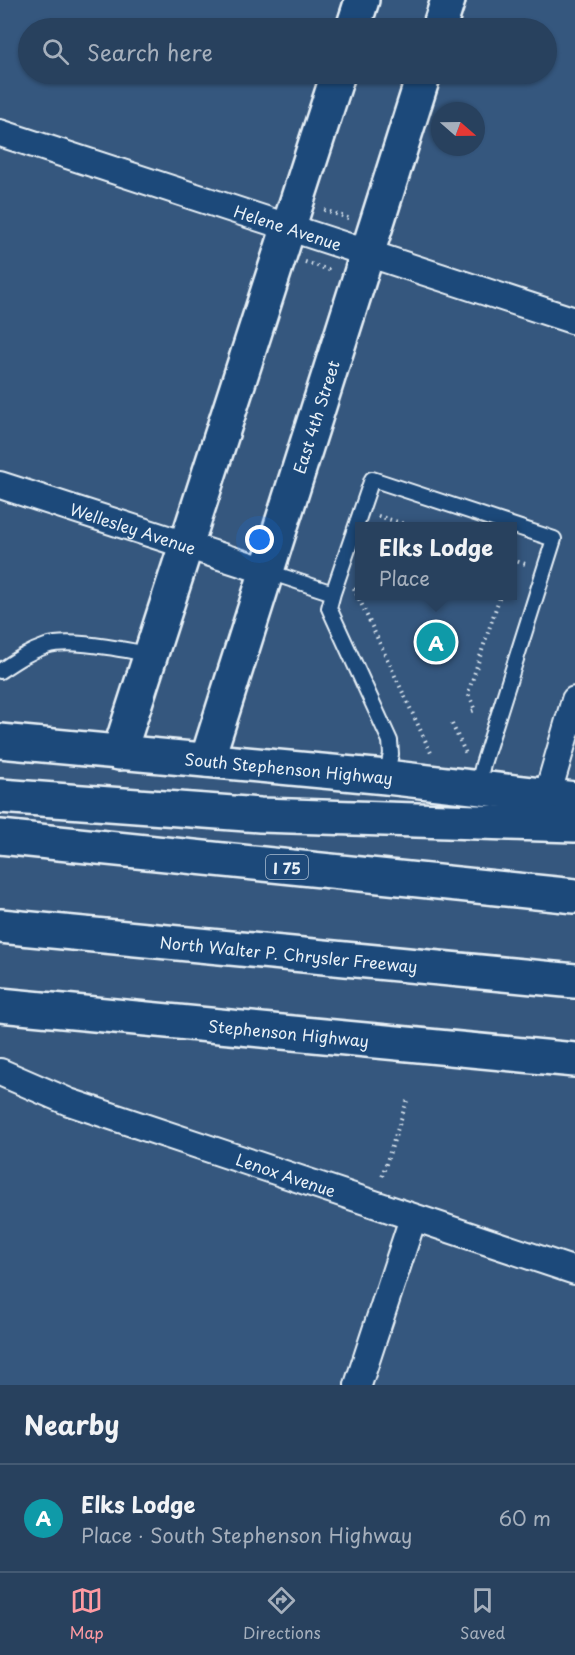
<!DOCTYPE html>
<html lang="en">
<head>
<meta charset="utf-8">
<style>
  body { margin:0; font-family:"Playpen Sans",sans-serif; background:#344c67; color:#f1f3f6 }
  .compass { position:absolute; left:431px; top:102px; width:54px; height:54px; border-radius:50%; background:#28415e; box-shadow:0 2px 4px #0004; rotate:110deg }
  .you { position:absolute; left:260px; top:540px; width:21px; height:21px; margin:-15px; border:4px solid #fff; border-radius:50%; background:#1a73e8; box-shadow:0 0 0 9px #1a73e833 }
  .badge { display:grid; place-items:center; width:39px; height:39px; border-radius:50%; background:#ff9aa2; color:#fff; font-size:20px; font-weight:700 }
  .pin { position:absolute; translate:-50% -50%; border:3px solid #fff; box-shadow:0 2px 6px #0006 }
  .popup { position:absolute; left:355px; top:522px; width:162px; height:78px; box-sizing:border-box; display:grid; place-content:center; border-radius:0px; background:#28415e; filter:drop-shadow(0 2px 4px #0005); font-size:20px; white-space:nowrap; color:#a5afbc }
  .popup b { font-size:22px; color:#f1f3f6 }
  .popup::after { content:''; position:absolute; left:50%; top:100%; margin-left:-12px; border:12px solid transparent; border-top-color:#28415e }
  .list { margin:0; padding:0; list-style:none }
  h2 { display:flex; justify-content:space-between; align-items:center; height:78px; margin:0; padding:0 24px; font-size:26px }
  h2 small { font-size:20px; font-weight:400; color:#a5afbc }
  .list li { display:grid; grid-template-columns:39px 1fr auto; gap:18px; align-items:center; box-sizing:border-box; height:108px; padding:0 24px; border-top:2px solid #445a73 }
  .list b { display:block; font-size:22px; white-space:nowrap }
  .list p { margin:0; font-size:20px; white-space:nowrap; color:#a5afbc }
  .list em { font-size:20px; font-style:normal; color:#a5afbc }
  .icon { flex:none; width:33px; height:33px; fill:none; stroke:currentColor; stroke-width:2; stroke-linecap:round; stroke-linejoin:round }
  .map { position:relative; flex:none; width:575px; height:1385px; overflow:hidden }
  .search { position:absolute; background:#28415e; box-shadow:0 2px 4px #0004; left:18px; right:18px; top:18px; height:66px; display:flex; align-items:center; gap:15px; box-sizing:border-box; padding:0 21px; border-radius:33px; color:#a5afbc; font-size:22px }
  .sheet { height:186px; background:#28415e }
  nav { display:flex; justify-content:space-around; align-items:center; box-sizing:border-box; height:84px; border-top:2px solid #445a73; background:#28415e; font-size:16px; color:#a5afbc }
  nav a { display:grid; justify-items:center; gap:3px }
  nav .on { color:#ff9aa2 }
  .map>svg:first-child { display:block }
</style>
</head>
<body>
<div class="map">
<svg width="575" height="1385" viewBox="0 0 575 1385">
  <rect width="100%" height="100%" fill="#35577e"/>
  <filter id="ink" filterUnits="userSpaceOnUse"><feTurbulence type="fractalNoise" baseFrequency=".0167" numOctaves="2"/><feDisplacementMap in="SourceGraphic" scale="12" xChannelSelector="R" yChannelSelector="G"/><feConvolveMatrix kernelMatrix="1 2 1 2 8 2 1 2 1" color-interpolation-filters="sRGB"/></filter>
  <g filter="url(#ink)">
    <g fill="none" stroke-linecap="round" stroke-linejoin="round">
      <defs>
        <path id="lane" d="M266,571l67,22 -4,15 61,133 1,13 -5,23
          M333,593l39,-114 182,60 -71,225 -6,25
          M0,671c15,-10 28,-19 46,-25 24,-8 77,4 103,8"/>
        <g id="street">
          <path id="s1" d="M0,133l575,188"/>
          <path id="s2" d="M0,485l266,86"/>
          <path d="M547,796l28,-96"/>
          <path id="s3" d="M0,1072l69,30 506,169"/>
          <path d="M358,1385l55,-167"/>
        </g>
        <g id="secondary">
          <path d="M353,28l9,-28"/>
          <path d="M439,28l9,-28"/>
          <path id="s4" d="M0,741l386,36 189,22"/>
          <path d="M119,753l219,-679"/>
          <path id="s5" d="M207,760l217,-686"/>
          <path id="s6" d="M0,1005l575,55"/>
        </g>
        <g id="highway">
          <path d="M0,796l260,19 315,10"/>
          <path d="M0,837l575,59"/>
          <path id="s7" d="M0,926l575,55"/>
        </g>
      </defs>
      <use href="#lane" stroke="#e8f1f8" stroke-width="18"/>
      <use href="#street" stroke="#e8f1f8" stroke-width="30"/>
      <use href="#secondary" stroke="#e8f1f8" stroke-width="38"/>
      <use href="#highway" stroke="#e8f1f8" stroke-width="38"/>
      <path stroke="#e8f1f8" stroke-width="4" stroke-dasharray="1.5 4.5" stroke-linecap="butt" d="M324,210l27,9
        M305,262l27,9
        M378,516l33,10
        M512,560l17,5
        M354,588l78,167
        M472,711l3,-1 -7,-17 32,-97
        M452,724l15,32
        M382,1176l25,-75"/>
      <use href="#lane" stroke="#1f4a7a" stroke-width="14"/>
      <use href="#street" stroke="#1f4a7a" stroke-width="26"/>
      <use href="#secondary" stroke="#1f4a7a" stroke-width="33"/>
      <use href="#highway" stroke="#1f4a7a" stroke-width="33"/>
    </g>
  </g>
  <g text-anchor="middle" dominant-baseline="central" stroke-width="4.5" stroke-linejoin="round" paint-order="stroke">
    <rect fill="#1f4a7a" stroke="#acbfd2" stroke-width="1.5" x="266" y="855" width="42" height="24" rx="4.5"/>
    <g font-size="15" font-weight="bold" fill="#e8f1f8">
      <text x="287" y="867">I 75</text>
    </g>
    <g font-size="16" fill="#e8f1f8" stroke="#1f4a7a">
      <text stroke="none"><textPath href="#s1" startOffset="303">Helene Avenue</textPath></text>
      <text stroke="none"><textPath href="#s5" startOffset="360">East 4th Street</textPath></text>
      <text stroke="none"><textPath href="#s2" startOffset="140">Wellesley Avenue</textPath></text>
      <text stroke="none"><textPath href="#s4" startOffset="290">South Stephenson Highway</textPath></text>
      <text stroke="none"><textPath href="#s7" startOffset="290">North Walter P. Chrysler Freeway</textPath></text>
      <text stroke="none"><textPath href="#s6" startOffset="290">Stephenson Highway</textPath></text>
      <text stroke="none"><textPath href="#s3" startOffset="304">Lenox Avenue</textPath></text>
    </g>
  </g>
</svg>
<svg class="compass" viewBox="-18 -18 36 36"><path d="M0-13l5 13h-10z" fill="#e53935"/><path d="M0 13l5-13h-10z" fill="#a5afbc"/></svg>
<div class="you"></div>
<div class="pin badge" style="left:436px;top:642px;background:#0f9aa8">A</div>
<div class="popup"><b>Elks Lodge</b>Place</div>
<div class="search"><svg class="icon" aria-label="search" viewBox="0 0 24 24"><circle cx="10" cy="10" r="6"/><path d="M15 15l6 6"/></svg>Search here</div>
</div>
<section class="sheet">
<h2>Nearby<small></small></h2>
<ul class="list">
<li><span class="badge" style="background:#0f9aa8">A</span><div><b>Elks Lodge</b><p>Place · South Stephenson Highway</p></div><em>60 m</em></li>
</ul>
</section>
<nav>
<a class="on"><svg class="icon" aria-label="map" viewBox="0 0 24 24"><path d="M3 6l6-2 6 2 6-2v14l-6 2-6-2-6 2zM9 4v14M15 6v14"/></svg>Map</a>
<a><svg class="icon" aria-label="directions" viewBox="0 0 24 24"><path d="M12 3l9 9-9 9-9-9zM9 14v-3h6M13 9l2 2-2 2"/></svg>Directions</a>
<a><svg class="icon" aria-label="saved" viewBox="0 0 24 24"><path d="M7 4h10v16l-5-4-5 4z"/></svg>Saved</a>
</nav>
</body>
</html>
